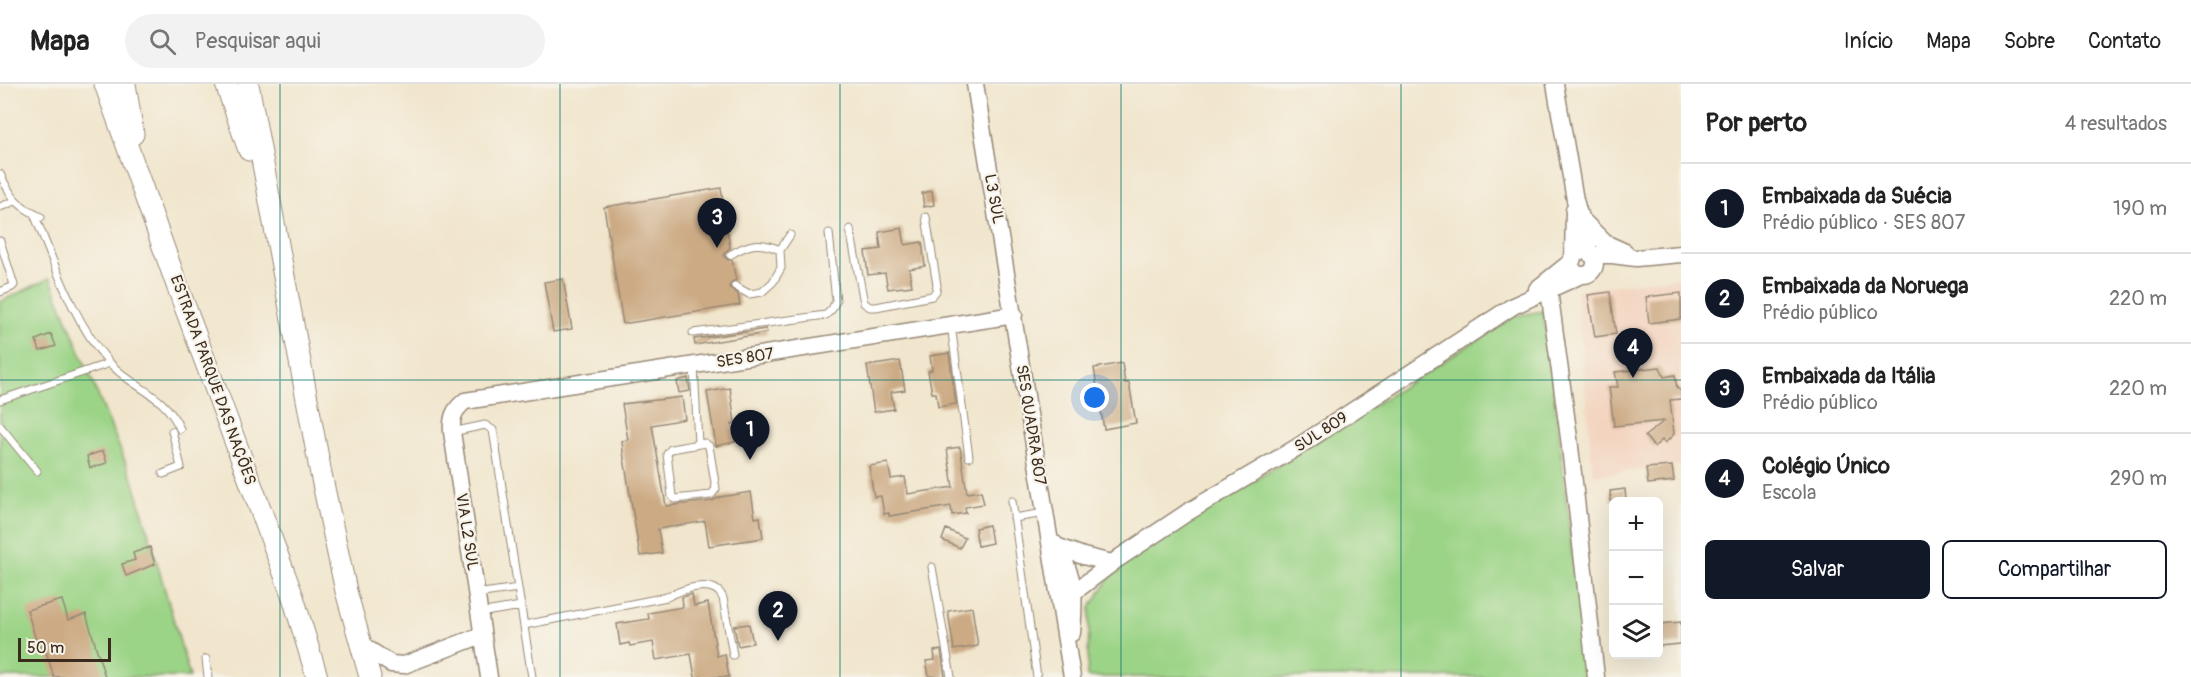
<!DOCTYPE html>
<html lang="pt">
<head>
<meta charset="utf-8">
<style>
  body { margin:0; font-family:Pangolin,sans-serif; background:#f2f2f2; color:#222 }
  .controls { position:absolute; right:18px; bottom:18px; display:grid; overflow:hidden; border-radius:9px; box-shadow:0 6px 24px #0002 }
  .controls button { width:54px; height:54px; display:grid; place-items:center; padding:0; border:0; border-bottom:2px solid #e0e0e0; background:#fff; color:#222; font:30px sans-serif }
  .scale { position:absolute; left:18px; bottom:15px; width:93px; box-sizing:border-box; padding-left:6px; border:3px solid #3b2a1e; border-top:0; font-size:16px; line-height:21px; white-space:nowrap; color:#3b2a1e; -webkit-text-stroke:4px #f7f3e8; paint-order:stroke }
  .you { position:absolute; left:1095px; top:314px; width:21px; height:21px; margin:-15px; border:4px solid #fff; border-radius:50%; background:#1a73e8; box-shadow:0 0 0 9px #1a73e833 }
  .badge { display:grid; place-items:center; width:39px; height:39px; border-radius:50%; background:#111827; color:#fff; font-size:20px; font-weight:700 }
  .pin { position:absolute; translate:-50% -50px; filter:drop-shadow(0 2px 3px #0008) }
  .pin::after { content:''; position:absolute; top:32px; width:21px; height:18px; background:inherit; clip-path:polygon(0 0,100% 0,50% 100%) }
  .list { margin:0; padding:0; list-style:none }
  h2 { display:flex; justify-content:space-between; align-items:center; height:78px; margin:0; padding:0 24px; font-size:26px }
  h2 small { font-size:20px; font-weight:400; color:#767676 }
  .list li { display:grid; grid-template-columns:39px 1fr auto; gap:18px; align-items:center; box-sizing:border-box; height:90px; padding:0 24px; border-top:2px solid #e0e0e0 }
  .list b { display:block; font-size:22px; white-space:nowrap }
  .list p { margin:0; font-size:20px; white-space:nowrap; color:#767676 }
  .list em { font-size:20px; font-style:normal; color:#767676 }
  .actions { display:flex; gap:12px; padding:18px 24px }
  .actions a { flex:1; padding:14px 0; border:2px solid #111827; border-radius:9px; text-align:center; font-size:21px; color:#111827 }
  .actions .main { background:#111827; color:#fff }
  .icon { flex:none; width:33px; height:33px; fill:none; stroke:currentColor; stroke-width:2; stroke-linecap:round; stroke-linejoin:round }
  .map { position:relative; flex:none; width:1681px; height:593px; overflow:hidden }
  header { display:flex; align-items:center; gap:36px; box-sizing:border-box; height:84px; padding:0 30px; background:#fff; border-bottom:2px solid #e0e0e0 }
  header strong { font-size:28px }
  nav { display:flex; gap:33px; margin-inline-start:auto; font-size:21px }
  .search { width:420px; height:54px; background:#f2f2f2; display:flex; align-items:center; gap:15px; box-sizing:border-box; padding:0 21px; border-radius:33px; color:#767676; font-size:22px }
  main { display:flex }
  aside { flex:1; background:#fff }
  .map>svg:first-child { display:block }
</style>
</head>
<body>
<header>
<strong>Mapa</strong>
<div class="search"><svg class="icon" aria-label="search" viewBox="0 0 24 24"><circle cx="10" cy="10" r="6"/><path d="M15 15l6 6"/></svg>Pesquisar aqui</div>
<nav><a>Início</a><a>Mapa</a><a>Sobre</a><a>Contato</a></nav>
</header>
<main>
<div class="map">
<svg width="1681" height="593" viewBox="0 0 1681 593">
  <rect width="100%" height="100%" fill="#f7f3e8"/>
  <filter id="ink" filterUnits="userSpaceOnUse"><feTurbulence type="fractalNoise" baseFrequency=".0167" numOctaves="2"/><feDisplacementMap in="SourceGraphic" scale="12" xChannelSelector="R" yChannelSelector="G"/><feConvolveMatrix kernelMatrix="1 2 1 2 8 2 1 2 1" color-interpolation-filters="sRGB"/></filter>
  <filter id="wash" filterUnits="userSpaceOnUse"><feTurbulence type="fractalNoise" baseFrequency=".008" numOctaves="4" result="noise"/><feDisplacementMap in="SourceGraphic" scale="24" xChannelSelector="R" yChannelSelector="G"/><feGaussianBlur stdDeviation="1.35" result="paint"/><feColorMatrix in="noise" values="0 0 0 0 0 0 0 0 0 0 0 0 0 0 0 0 0 1.4 0 .05"/><feComposite in="paint" operator="in"/></filter>
  <g filter="url(#wash)">
    <rect width="100%" height="100%" fill="#f1e6cd"/>
    <path fill="#f3d4bf" d="M1681,193v188l-88,10 -17,-185z"/>
    <path fill="#9cd487" stroke="#6c7f52" stroke-width="1.5" d="M50,194l84,205 56,194h-190v-375z
      M1543,227l15,114 28,252h-499l3,-69 26,-40 399,-252z"/>
    <g id="blocks">
      <path fill="#ccaa84" d="M721,104l9,60 -5,4 -1,4 4,4h4l4,20 -4,2 -3,5 9,7 2,11 -117,19 -19,-117z
        M932,107l2,14 -10,2 -2,-14z
        M902,144l3,17 17,-3 3,24 -16,3 3,17 -24,3 -3,-16 -17,2 -3,-24 16,-2 -2,-17z
        M563,195l9,50 -19,3 -9,-50z
        M1610,208l6,42 -21,3 -7,-42z
        M1681,209v26l-32,4 -3,-26z
        M766,245l1,4 -72,12 -1,-6z
        M51,250l5,12 -16,5 -4,-11z
        M949,269l7,51 -18,3 -2,-14h-4l-4,-22 4,-1 -2,-14z
        M900,277l5,29 -14,2 3,17 -20,3 -7,-46z
        M1122,279l3,20h4l7,40 -32,6 -10,-61z
        M1660,283l4,10 11,-2 2,13 4,3v8l-11,1 4,34 -9,9 -3,-3 -8,7 -9,-11 19,-15 -50,5 -5,-39h9l-3,-15z
        M688,294l2,13 -11,2 -2,-12z
        M730,304l5,35 -3,1 3,18 -19,4 -9,-54z
        M682,313l3,22 -33,6 14,81 46,-5 8,-4 31,-5 4,26 5,-1 3,21 -54,8 -4,-25 -47,8 4,24 -22,3 -17,-104 -1,-11 6,-1 -6,-36z
        M960,363l7,46 14,-2 3,13 -19,3 1,6 -14,2 -1,-9 -62,10v-3l-5,1 -3,-18 -7,1 -5,-31 19,-3 3,16 14,-2 3,17 45,-7 -6,-38z
        M103,367l4,12 -17,5 -3,-12z
        M1672,382l2,15 -26,3 -2,-16z
        M1625,405l1,12h-15l-1,-10z
        M989,441l3,18 -14,3 -3,-18z
        M946,445l19,9 -5,10 -18,-8z
        M150,463l5,17 -29,12 -4,-12 13,-4 -2,-7z
        M692,510l2,12 14,-3 9,53 8,-2 4,23h-34l-4,-23 -35,6 -3,-18 -23,4 -1,-3 -9,2 -3,-21 32,-5 -1,-6 35,-6 -1,-10z
        M62,516l6,20 18,-6 19,63h-51l-10,-32 -6,2 -11,-37z
        M972,523l6,39 -24,4 -6,-39z
        M1681,538v22l-22,2v-22z
        M749,540l4,19 -15,3 -4,-20z
        M941,566l4,27 -16,-1 -3,-15 9,-1 -1,-9z"/>
    </g>
  </g>
  <g filter="url(#ink)">
    <use href="#blocks" fill-opacity="0" stroke="#968876" stroke-width="1.5"/>
    <g fill="none" stroke-linecap="round" stroke-linejoin="round">
      <defs>
        <path id="service" d="M0,90c11,23 17,32 41,43
          M0,123l15,-6
          M34,130c21,50 38,105 74,147 25,29 55,30 72,68
          M850,145l14,74 6,4h6l56,-11 4,-5 1,-6 -11,-68
          M0,157l14,44 -2,2 -12,5
          M730,171c19,-12 30,-14 50,-5
          M735,202l14,8 13,-2 11,-10 8,-14 -1,-18 10,-15
          M951,241l18,132
          M693,249l133,-18 6,-6 4,-8 -7,-68
          M694,282l4,77
          M0,316l110,-37
          M0,342l37,45
          M452,348l33,-7 8,5 39,247
          M705,359l4,3 7,43 -5,6 -36,4 -3,-3 -5,-42 4,-5z
          M163,390l18,-7 -9,-36
          M1012,417l25,176
          M1014,434l31,-5
          M932,483l19,110
          M476,510l42,-6
          M479,529l42,-7
          M524,541l143,-28c14,-7 47,-20 56,1l10,57
          M206,575l2,18"/>
        <path id="tertiary" d="M975,0l97,593
          M1555,0l20,116 15,54
          M1583,137l22,22 20,9
          M1571 179a12 12 0 1 1 24 0a12 12 0 1 1-24 0Z
          M1592,171h20l24,3 45,-4
          M1573,174l1,-48
          M1546,198l3,8 20,148 27,239
          M1537,205l35,-28
          M1055,460c21,33 20,51 17,89
          M1056,462l27,10 25,6
          M1061,518l58,-44 69,-46 108,-64 217,-142 68,-31
          M360,560l31,20 13,1 78,-30
          M489,593l-37,-245c-1,-15 2,-22 13,-31l549,-86"/>
        <path id="trunk" d="M105,0l73,204 115,309 24,80
          M125,0l8,50
          M226,0l23,66
          M248,0l73,390 25,117 24,86"/>
      </defs>
      <use href="#service" stroke="#968876" stroke-width="9"/>
      <use href="#tertiary" stroke="#968876" stroke-width="19"/>
      <use href="#trunk" stroke="#968876" stroke-width="23"/>
      <use href="#service" stroke="#fff" stroke-width="7"/>
      <use href="#tertiary" stroke="#fff" stroke-width="16"/>
      <use href="#trunk" stroke="#fff" stroke-width="21"/>
    </g>
  </g>
  <path fill="none" stroke="#0f766e" stroke-width="1.5" stroke-opacity="0.55" d="M280,0v593M560,0v593M840,0v593M1121,0v593M1401,0v593M0,296h1681"/>
  <g text-anchor="middle" dominant-baseline="central" stroke-width="4.5" stroke-linejoin="round" paint-order="stroke">
    <g font-size="16" fill="#3b2a1e" stroke="#f7f3e8">
      <text transform="translate(994 115) rotate(80)">L3 SUL</text>
      <text transform="translate(745 274) rotate(-9)">SES 807</text>
      <text transform="translate(213 296) rotate(70)">ESTRADA PARQUE DAS NAÇÕES</text>
      <text transform="translate(1031 341) rotate(81)">SES QUADRA 807</text>
      <text transform="translate(1321 348) rotate(-33)">SUL 809</text>
      <text transform="translate(467 448) rotate(81)">VIA L2 SUL</text>
    </g>
  </g>
</svg>
<div class="controls">
<button>+</button>
<button>−</button>
<button><svg class="icon" aria-label="layers" viewBox="0 0 24 24"><path d="M12 4l9 5-9 5-9-5zM3 14l9 5 9-5"/></svg></button>
</div>
<div class="scale">50 m</div>
<div class="you"></div>
<div class="pin badge" style="left:750px;top:376px">1</div>
<div class="pin badge" style="left:778px;top:557px">2</div>
<div class="pin badge" style="left:717px;top:164px">3</div>
<div class="pin badge" style="left:1633px;top:294px">4</div>
</div>
<aside>
<h2>Por perto<small>4 resultados</small></h2>
<ul class="list">
<li><span class="badge">1</span><div><b>Embaixada da Suécia</b><p>Prédio público · SES 807</p></div><em>190 m</em></li>
<li><span class="badge">2</span><div><b>Embaixada da Noruega</b><p>Prédio público</p></div><em>220 m</em></li>
<li><span class="badge">3</span><div><b>Embaixada da Itália</b><p>Prédio público</p></div><em>220 m</em></li>
<li><span class="badge">4</span><div><b>Colégio Único</b><p>Escola</p></div><em>290 m</em></li>
</ul>
<div class="actions"><a class="main">Salvar</a><a>Compartilhar</a></div>
</aside>
</main>
</body>
</html>
